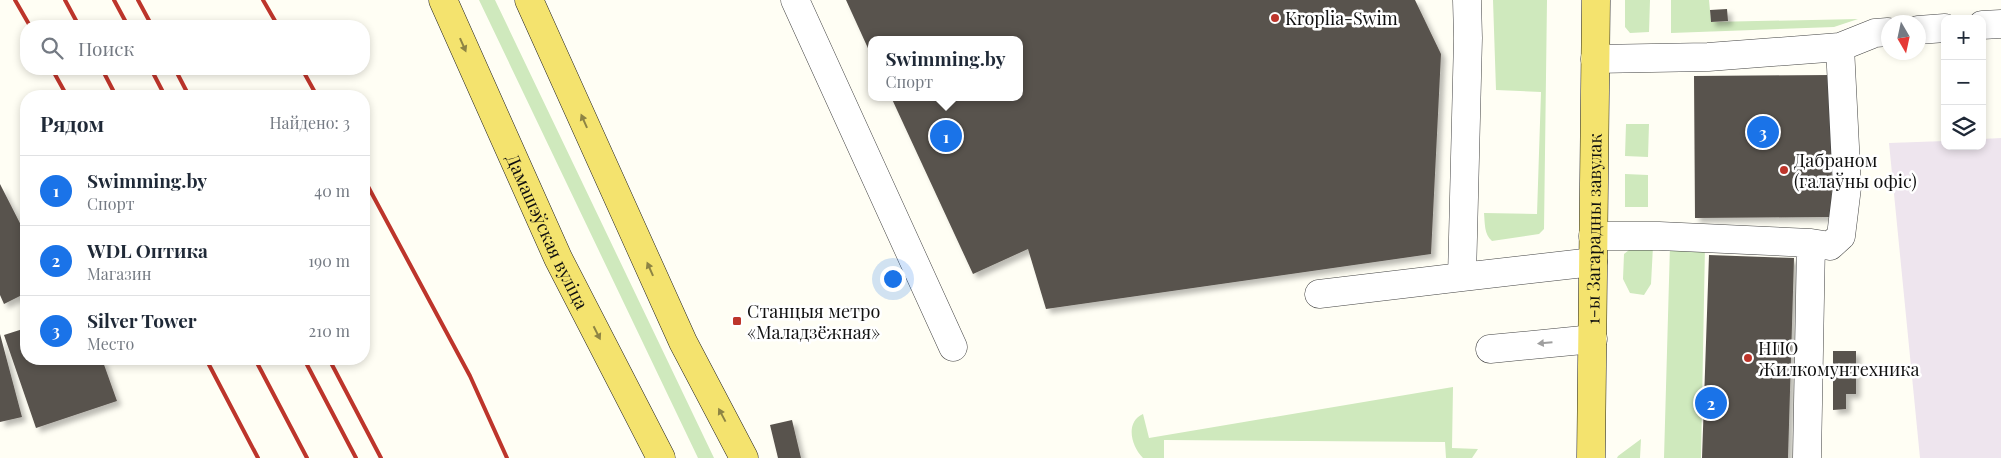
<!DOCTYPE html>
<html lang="ru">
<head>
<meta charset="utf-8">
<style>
  body { margin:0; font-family:"Playfair Display",serif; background:#f2f2f3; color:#1f2937 }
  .controls { position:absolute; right:15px; top:15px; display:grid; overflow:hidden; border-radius:10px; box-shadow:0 2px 8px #0003 }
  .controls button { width:45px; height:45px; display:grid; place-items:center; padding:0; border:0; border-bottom:1px solid #e0e1e3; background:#fff; color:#1f2937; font:25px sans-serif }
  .compass { position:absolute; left:1881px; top:15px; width:45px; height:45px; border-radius:50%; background:#fff; box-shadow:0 2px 8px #0003; rotate:171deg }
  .you { position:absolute; left:892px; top:278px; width:18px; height:18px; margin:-12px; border:4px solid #fff; border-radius:50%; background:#1a73e8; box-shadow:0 0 0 8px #1a73e833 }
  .badge { display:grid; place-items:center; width:32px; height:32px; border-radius:50%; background:#1a73e8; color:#fff; font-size:16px; font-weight:700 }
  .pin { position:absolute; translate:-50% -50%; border:2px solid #fff; box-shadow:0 1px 5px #0006 }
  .popup { position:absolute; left:868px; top:36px; width:155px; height:65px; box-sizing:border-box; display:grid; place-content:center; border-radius:10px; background:#fff; filter:drop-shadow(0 1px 4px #0005); font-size:16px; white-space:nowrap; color:#747a83 }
  .popup b { font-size:19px; color:#1f2937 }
  .popup::after { content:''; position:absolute; left:50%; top:100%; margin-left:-10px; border:10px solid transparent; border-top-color:#fff }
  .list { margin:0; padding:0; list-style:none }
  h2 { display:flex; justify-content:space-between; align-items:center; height:65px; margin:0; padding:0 20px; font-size:21px }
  h2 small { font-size:16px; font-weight:400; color:#747a83 }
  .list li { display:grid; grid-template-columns:32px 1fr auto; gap:15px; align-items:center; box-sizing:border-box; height:70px; padding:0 20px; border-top:1px solid #e0e1e3 }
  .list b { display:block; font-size:19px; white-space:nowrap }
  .list p { margin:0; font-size:16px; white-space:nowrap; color:#747a83 }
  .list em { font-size:16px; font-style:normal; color:#747a83 }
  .icon { flex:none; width:28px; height:28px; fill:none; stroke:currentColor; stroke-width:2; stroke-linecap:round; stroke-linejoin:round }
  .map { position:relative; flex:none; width:2001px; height:458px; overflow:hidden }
  .search { position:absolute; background:#fff; box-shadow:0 2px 8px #0003; left:20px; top:20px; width:350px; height:55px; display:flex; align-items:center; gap:12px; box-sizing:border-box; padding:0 18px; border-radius:20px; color:#747a83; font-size:19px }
  .panel { position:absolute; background:#fff; box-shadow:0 2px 8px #0003; left:20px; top:90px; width:350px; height:275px; border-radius:20px }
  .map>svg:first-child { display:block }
</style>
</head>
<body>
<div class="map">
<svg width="2001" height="458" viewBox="0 0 2001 458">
  <defs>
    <filter id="shadow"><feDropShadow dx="4.5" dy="4.5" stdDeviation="2.5" flood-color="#0004"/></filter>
  </defs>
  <rect width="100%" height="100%" fill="#fffef4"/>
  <path fill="#eee5ee" d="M2001,138v320h-81l-31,-315 56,-2v5h37v-7z"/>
  <path fill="#cfe9bd" d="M479,0h16l219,458h-16z
    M1493,0h54l-3,229 -5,5 -47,7c-8,-7 -7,-17 -8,-28l53,1 4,-122 -45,-2z
    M1625,0h25l-1,32 -19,1 -5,-6z
    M1671,0h38l2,22 147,-3 -24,8 -163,6z
    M1626,124h23l-1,33 -23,-1z
    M1625,174l23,1v32h-23z
    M1670,245l35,1 -4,212h-37z
    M1634,246h19l-2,38 -7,11 -14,-2 -7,-14 1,-25z
    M1453,387l-1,61 26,1 -6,9h-26l-1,-16 -281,-2v18h-21c-12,-12 -18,-36 0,-44l6,24z
    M1641,439l-1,19h-23l1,-2z"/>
  <path fill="#59534d" filter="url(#shadow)" d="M846,0h569l26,54 -10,200 -385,55 -18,-60 -55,25 -82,-177h129v-57h-148v17z
    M1727,9l1,12 -17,1 -1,-12z
    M1831,75l1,142 -137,1 -1,-142z
    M0,184l26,51v58l-22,11 -4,-9z
    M1709,255l85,3 -6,200h-86z
    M26,328v31h76l15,42 -81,27 -32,-93z
    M0,334l22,83 -22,5z
    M1833,351h23v43h-10v15l-13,1z
    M792,420l9,38h-23l-8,-33z"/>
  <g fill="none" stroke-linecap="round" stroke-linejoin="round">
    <defs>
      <path id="minor" d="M795,0l158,347
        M1467,0l1,38 -6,239 131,-15
        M1982,25l19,-1
        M1918,30l27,-2
        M1595,59l113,-2 132,-10 35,-14 13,-1
        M1593,236h66l152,7
        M1319,294l143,-17
        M1490,349l103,-10
        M1807,458l4,-215 19,3 11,-10 6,-49 -7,-140"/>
      <g id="major">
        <path id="s1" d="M443,0l115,258 103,200"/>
        <path d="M529,0l154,342 61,116"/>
        <path id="s2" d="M1591,458l5,-458"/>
      </g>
    </defs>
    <use href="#minor" stroke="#434343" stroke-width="29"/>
    <use href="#major" stroke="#212121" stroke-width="29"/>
    <use href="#minor" stroke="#fff" stroke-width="28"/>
    <use href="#major" stroke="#f4e36e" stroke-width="28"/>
    <path stroke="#bd352b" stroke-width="4" d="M15,0l15,26
      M65,0l14,26
      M114,0l14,26
      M138,0l14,26
      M263,0l15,26
      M52,69l15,27
      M102,69l14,27
      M151,69l14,27
      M175,69l14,27
      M302,69l15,27
      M364,179l106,197 37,82
      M206,359l52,99
      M255,359l52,99
      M304,359l52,99
      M329,359l52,99"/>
  </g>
  <defs><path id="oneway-solid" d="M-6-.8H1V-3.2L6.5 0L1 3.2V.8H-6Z" transform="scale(1.25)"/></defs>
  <g fill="#8d8444">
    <use href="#oneway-solid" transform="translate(463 45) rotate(66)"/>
    <use href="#oneway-solid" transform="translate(584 121) rotate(-114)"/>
    <use href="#oneway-solid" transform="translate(650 269) rotate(-114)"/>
    <use href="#oneway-solid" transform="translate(597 333) rotate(63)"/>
    <use href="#oneway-solid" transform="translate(722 415) rotate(-118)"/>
  </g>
  <use fill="#9f9f9f" href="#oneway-solid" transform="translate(1545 343) rotate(175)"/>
  <g fill="#bd352b" stroke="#fff" stroke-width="2">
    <circle cx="1275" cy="18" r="5"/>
    <circle cx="1784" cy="170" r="5"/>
    <rect x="732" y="316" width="10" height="10" rx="2.5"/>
    <circle cx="1748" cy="358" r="5"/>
  </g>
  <g text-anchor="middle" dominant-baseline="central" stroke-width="5" stroke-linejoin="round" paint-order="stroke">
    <g font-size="18" fill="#101010" stroke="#fff" text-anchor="start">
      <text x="1285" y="18">Kroplia-Swim</text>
      <text x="1794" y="160">Дабраном<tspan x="1794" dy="21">(галаўны офіс)</tspan></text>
      <text x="747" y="311">Станцыя метро<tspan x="747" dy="21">«Маладзёжная»</tspan></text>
      <text x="1758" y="348">НПО<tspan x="1758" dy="21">Жилкомунтехника</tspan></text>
    </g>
    <g font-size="18" fill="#101010" stroke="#fff">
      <text stroke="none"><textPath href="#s2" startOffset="229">1-ы Загарадны завулак</textPath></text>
      <text stroke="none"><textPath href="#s1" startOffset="254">Дамашэўская вуліца</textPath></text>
    </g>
  </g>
</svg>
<div class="controls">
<button>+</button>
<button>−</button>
<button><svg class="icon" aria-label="layers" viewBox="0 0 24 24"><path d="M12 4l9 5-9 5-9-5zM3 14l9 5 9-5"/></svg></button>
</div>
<svg class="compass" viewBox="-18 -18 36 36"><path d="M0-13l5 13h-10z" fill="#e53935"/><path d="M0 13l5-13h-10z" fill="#747a83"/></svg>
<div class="you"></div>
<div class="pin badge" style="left:946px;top:136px">1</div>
<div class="popup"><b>Swimming.by</b>Спорт</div>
<div class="pin badge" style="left:1711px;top:403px">2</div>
<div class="pin badge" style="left:1763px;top:132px">3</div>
<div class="search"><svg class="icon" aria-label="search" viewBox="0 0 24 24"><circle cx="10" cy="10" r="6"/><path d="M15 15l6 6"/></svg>Поиск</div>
<section class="panel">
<h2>Рядом<small>Найдено: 3</small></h2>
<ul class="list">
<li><span class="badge">1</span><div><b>Swimming.by</b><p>Спорт</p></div><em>40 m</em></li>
<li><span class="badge">2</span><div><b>WDL Оптика</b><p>Магазин</p></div><em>190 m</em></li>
<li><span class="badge">3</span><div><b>Silver Tower</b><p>Место</p></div><em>210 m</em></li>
</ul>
</section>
</div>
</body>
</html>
